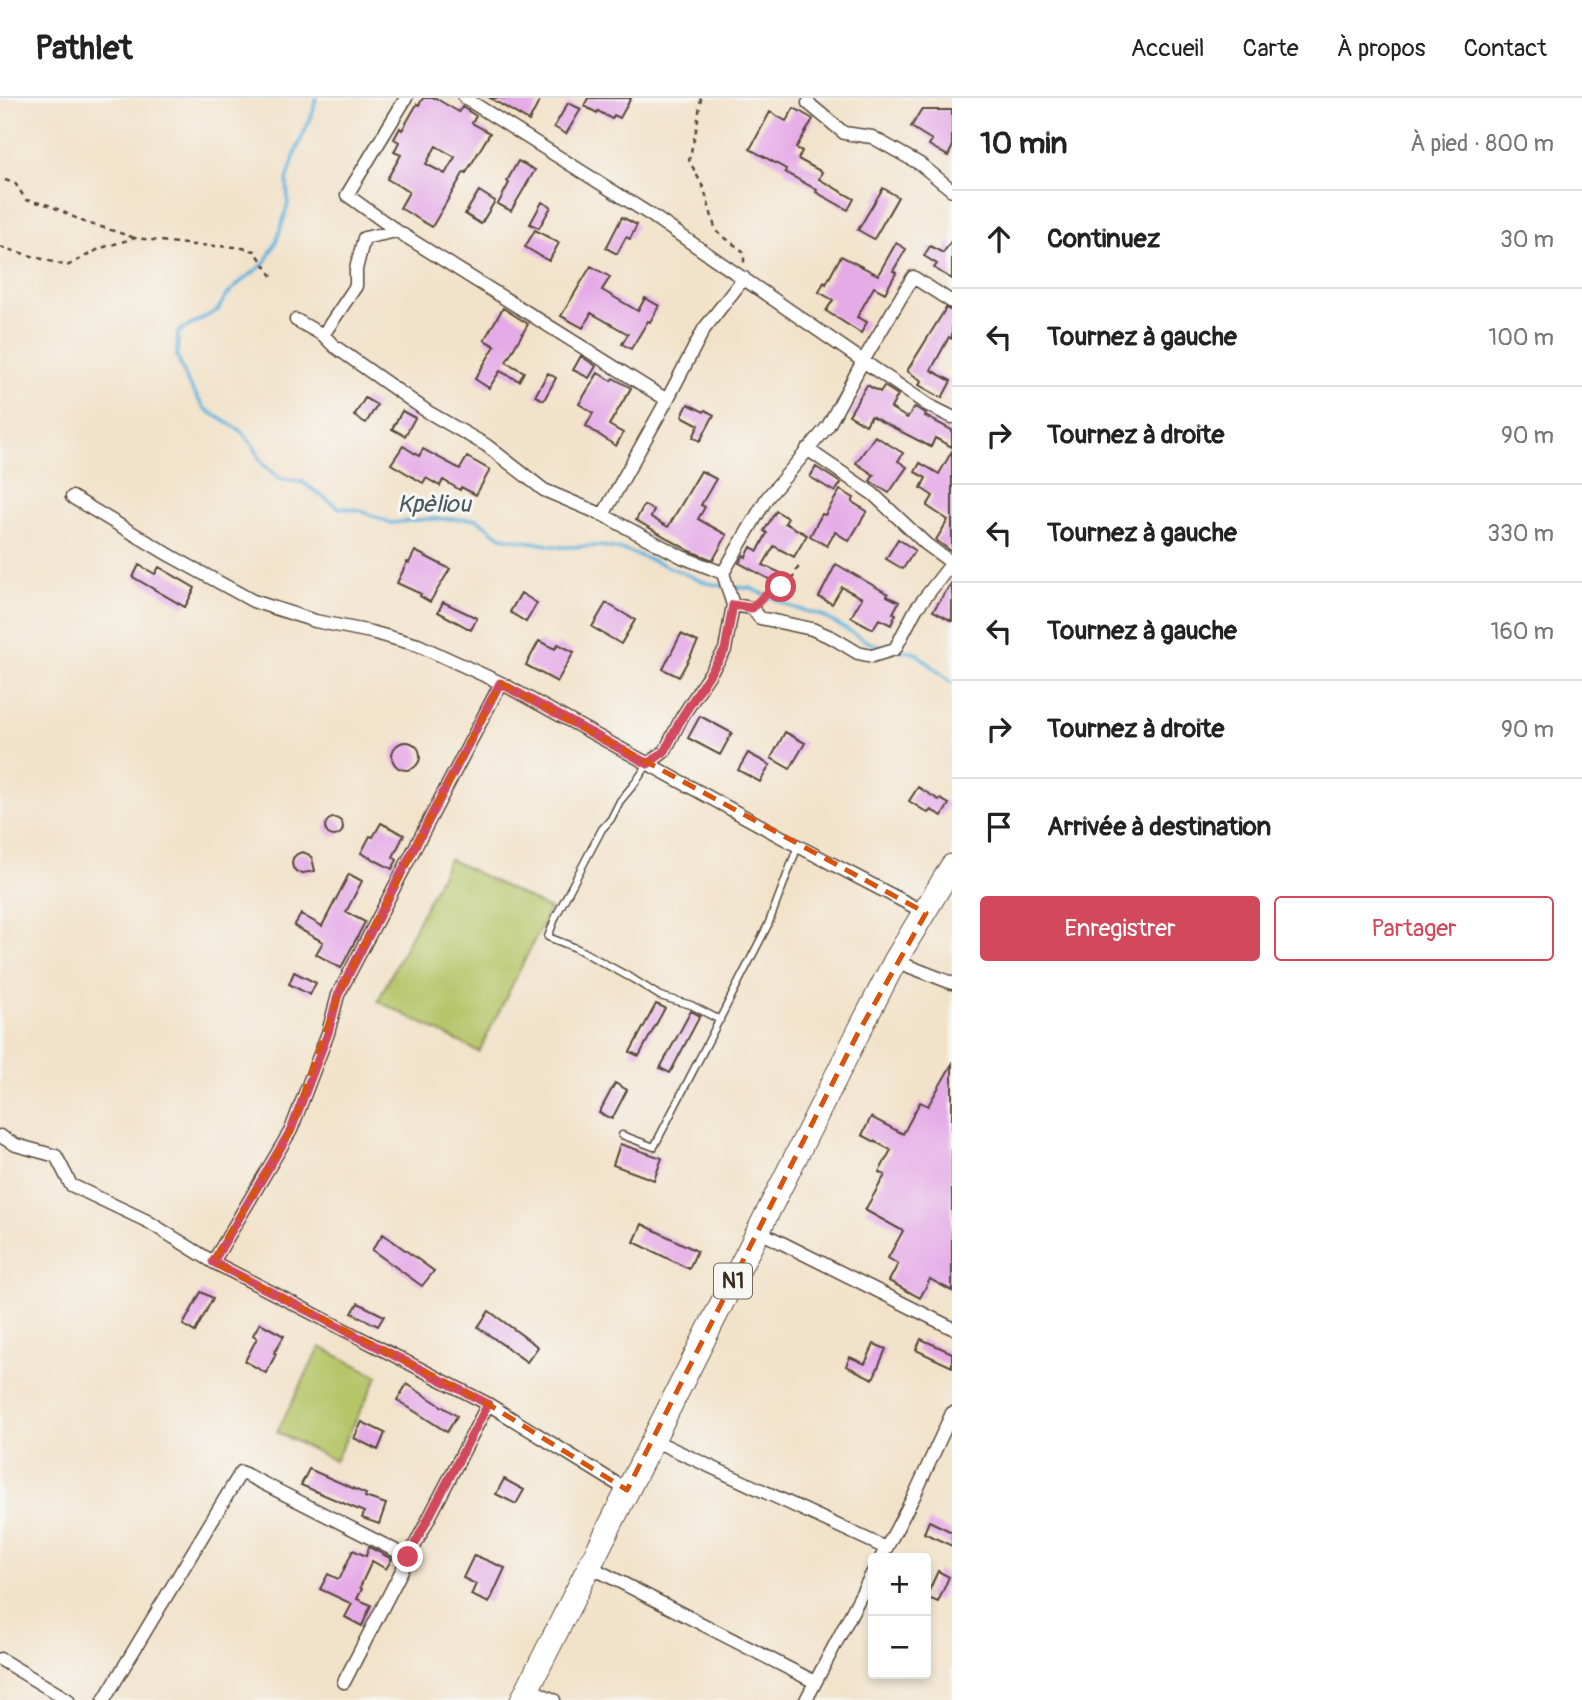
<!DOCTYPE html>
<html lang="fr">
<head>
<meta charset="utf-8">
<style>
  body { margin:0; font-family:Pangolin,sans-serif; background:#f6f6f6; color:#222 }
  .controls { position:absolute; right:21px; bottom:21px; display:grid; overflow:hidden; border-radius:7px; box-shadow:0 4px 10px #0003 }
  .controls button { width:63px; height:63px; display:grid; place-items:center; padding:0; border:0; border-bottom:2px solid #e0e0e0; background:#fff; color:#222; font:35px sans-serif }
  .stop { position:absolute; width:21px; height:21px; margin:-16px; border:5px solid #d1495b; border-radius:50%; background:#fff }
  .stop.end { background:#d1495b; border-color:#fff; box-shadow:0 2px 7px #0008 }
  .list { margin:0; padding:0; list-style:none }
  h2 { display:flex; justify-content:space-between; align-items:center; height:91px; margin:0; padding:0 28px; font-size:30px }
  h2 small { font-size:23px; font-weight:400; color:#767676 }
  .list li { display:grid; grid-template-columns:46px 1fr auto; gap:21px; align-items:center; box-sizing:border-box; height:98px; padding:0 28px; border-top:2px solid #e0e0e0 }
  .list b { display:block; font-size:26px; white-space:nowrap }
  .list em { font-size:23px; font-style:normal; color:#767676 }
  .actions { display:flex; gap:14px; padding:21px 28px }
  .actions a { flex:1; padding:16px 0; border:2px solid #d1495b; border-radius:7px; text-align:center; font-size:24px; color:#d1495b }
  .actions .main { background:#d1495b; color:#fff }
  .icon { flex:none; width:38px; height:38px; fill:none; stroke:currentColor; stroke-width:2; stroke-linecap:round; stroke-linejoin:round }
  .map { position:relative; flex:none; width:952px; height:1602px; overflow:hidden }
  header { display:flex; align-items:center; gap:42px; box-sizing:border-box; height:98px; padding:0 35px; background:#fff; border-bottom:2px solid #e0e0e0 }
  header strong { font-size:33px }
  nav { display:flex; gap:38px; margin-inline-start:auto; font-size:24px }
  main { display:flex }
  aside { flex:1; background:#fff }
  .map>svg:first-child { display:block }
</style>
</head>
<body>
<header>
<strong>Pathlet</strong>
<nav><a>Accueil</a><a>Carte</a><a>À propos</a><a>Contact</a></nav>
</header>
<main>
<div class="map">
<svg width="952" height="1602" viewBox="0 0 952 1602">
  <rect width="100%" height="100%" fill="#f6f6f2"/>
  <filter id="ink" filterUnits="userSpaceOnUse"><feTurbulence type="fractalNoise" baseFrequency=".0143" numOctaves="2"/><feDisplacementMap in="SourceGraphic" scale="14" xChannelSelector="R" yChannelSelector="G"/><feConvolveMatrix kernelMatrix="1 2 1 2 8 2 1 2 1" color-interpolation-filters="sRGB"/></filter>
  <filter id="wash" filterUnits="userSpaceOnUse"><feTurbulence type="fractalNoise" baseFrequency=".00686" numOctaves="4" result="noise"/><feDisplacementMap in="SourceGraphic" scale="28" xChannelSelector="R" yChannelSelector="G"/><feGaussianBlur stdDeviation="1.57" result="paint"/><feColorMatrix in="noise" values="0 0 0 0 0 0 0 0 0 0 0 0 0 0 0 0 0 1.4 0 .05"/><feComposite in="paint" operator="in"/></filter>
  <g filter="url(#wash)">
    <rect width="100%" height="100%" fill="#f2e2c9"/>
    <path fill="#b5c568" stroke="#787843" stroke-width="2" d="M449,761l101,50 -71,143 -101,-51z
      M320,1249l58,29 -43,85 -58,-29z"/>
    <g fill="none" stroke-linecap="round" stroke-linejoin="round">
      <path stroke="#61b3dc" stroke-width="3.5" d="M316,0l-3,14 -17,39 -9,29 1,24 -7,24 -5,14 -12,22 -26,20 -13,13 -7,13 -40,22 -1,24 12,29 16,24 36,22 13,16 8,16 18,16 22,3 36,25 21,3 32,13 37,-4h49l24,18 59,10 40,-1 24,4 40,15 43,18 16,3
        M730,489l20,1 45,20 26,7 49,28 15,4
        M899,552l17,3 36,30"/>
    </g>
    <g id="blocks">
      <path fill="#e5abe7" fill-rule="evenodd" d="M423,0h12l24,14 3,-5 14,9 -4,7 18,10 -24,40 -2,-1 -32,55 -32,-19 9,-16 -22,-13 14,-24 -7,-3 5,-10 -5,-3 6,-11 2,2 15,-26 2,1zM436,48l19,11 -10,17 -19,-10z
        M490,0h51l-12,23z
        M588,0h43l-11,20 -6,-3 -2,4 -14,-8 -1,2 -13,-7z
        M568,5l13,6 -15,25 -12,-7z
        M794,10l19,11 -17,29 6,3 -4,8 24,13 -3,7 35,20 -6,11 -32,-18 1,-2 -32,-18 1,-3 -36,-20 20,-37 16,9z
        M921,12h31v38l-4,8 -19,-11 3,-5 -21,-13z
        M518,63l17,9 -24,41 -13,-7 11,-21 -2,-2z
        M883,90l15,9 -24,42 -16,-9z
        M479,93l16,10 -14,23 -16,-10z
        M542,104l9,5 -12,21 -9,-4z
        M622,119l15,8 -7,14 -4,-2 -9,17 -11,-6z
        M535,132l24,13 -10,18 -24,-14z
        M952,142v39l-18,-11 3,-4 -13,-8 6,-10 13,7z
        M896,145l10,6 -13,22 3,2 -11,20 -11,-6 -17,30 10,5 -6,11 -35,-22 7,-11 -14,-8 5,-10 2,2 15,-28 37,19z
        M591,168l19,11 -8,13 36,21 7,-13 14,8 -9,16 -2,-1 -17,28 -9,-5 6,-10 -37,-21 -8,15 -22,-12z
        M503,210l25,16 -22,38 18,10 -5,9 -19,-10 -11,17 -14,-9 20,-33 -11,-6z
        M946,210l6,3v28l-3,-2 -18,33 20,11 -9,17 -23,-13 3,-4 -15,-10z
        M581,258l15,10 -7,12 -16,-8z
        M548,275l8,5 -12,22 -9,-4z
        M598,275l13,8 2,-3 18,10 -22,37 14,8 -7,13 -30,-20 7,-13 -14,-9z
        M867,287l13,7 4,-6 14,9 -7,13 16,10 8,-11 11,7 -1,2 27,14v17l-17,-9 -4,9 -60,-31 -5,9 -17,-10z
        M365,300l12,7 -11,18 -12,-7z
        M688,306l16,8 1,-2 9,5 -14,26 -7,-4 6,-12 -17,-9z
        M402,313l13,7 -10,18 -13,-7z
        M875,338l28,17 -5,8 9,6 -18,26 -19,-12 4,-6 -18,-12z
        M403,348l16,10 4,-7 37,20 7,-12 23,13 -14,25 -15,-8 -1,3 -17,-10 -3,6 -14,-8 -3,5 -32,-19z
        M952,353v101l-16,-12 12,-20 -21,-14 6,-10 -12,-8 5,-10 -11,-6 5,-9 19,11z
        M816,369l25,16 -6,9 -25,-15z
        M701,373l15,8 -15,26 4,2 -7,12 29,16 -14,25 -23,-9 -54,-31 8,-15 10,5 -3,7 17,10z
        M840,392l14,8 -2,4 15,9 -18,30 -14,-9 -8,14 -17,-10 12,-22 3,1z
        M776,413l12,7 -3,5 22,12 -13,22 -20,-11 -11,19 20,9 -5,10 -39,-21 5,-8 2,2 5,-10 7,4 9,-18 -3,-2z
        M898,441l17,11 -12,19 -17,-10z
        M415,453l35,18 -20,33 -10,-6 1,-2 -24,-11 10,-21 2,1z
        M836,466l52,30 -1,2 12,6 -6,11 3,1 -5,11 -12,-6 -6,10 -22,-12 11,-19 -20,-11 -10,17 -13,-7z
        M139,467l16,9 4,-7 36,21 -10,19 -52,-30z
        M952,484v39l-19,-10z
        M521,495l16,10 -11,19 -16,-10z
        M443,504l34,16 -6,12 -33,-18z
        M606,505l29,17 -14,24 -29,-17z
        M681,536l17,8 -19,35 -16,-8z
        M539,543l16,8 3,-5 16,8 -17,30 -31,-17z
        M700,618l32,17 -12,22 -32,-17z
        M785,634l20,11 -15,26 -19,-11z
        M392 658a14 14 0 1 1 28 0a14 14 0 1 1-28 0Z
        M748,655l22,12 -10,17 -22,-12z
        M918,689l21,13 1,-1 9,5 -7,12 -11,-6 -3,3 -19,-12z
        M325 729a9 9 0 1 1 18 0a9 9 0 1 1-18 0Z
        M381,725l23,12 -11,22 4,3 -5,9 -31,-16 9,-17 3,1z
        M302,754l6,2 4,4 3,13 -12,2 -6,-1 -4,-4 -1,-5 1,-5 4,-4z
        M349,776l13,7 -16,31 19,10 -24,46 -25,-14 7,-12 -29,-16 7,-12 21,12z
        M294,874l22,11 -6,12 -21,-11z
        M656,906l9,4 -26,48 -9,-4z
        M691,913l9,5 -30,57 -10,-5z
        M952,966v227l-22,-12 -10,19 -31,-17 9,-17 -10,-6 15,-27 -38,-21 20,-35 -6,-3 12,-22 -29,-15 9,-18 32,17 17,-32 8,4z
        M615,985l12,7 -15,29 -13,-6z
        M620,1046l42,14 -8,22 -41,-15z
        M642,1126l55,27 -8,18 -55,-27z
        M383,1136l51,37 -12,15 -50,-36z
        M201,1194l12,6 -18,34 -12,-7z
        M358,1205l26,13 -6,10 -26,-13z
        M489,1213l49,36 -11,15 -49,-35z
        M260,1225l24,13 -10,17 2,1 -10,19 -21,-12 12,-23 -4,-3z
        M921,1241l31,14v14l-36,-17z
        M874,1246l12,5 -13,30 -27,-13 4,-9 15,7z
        M407,1286l50,32 -10,16 -50,-32z
        M362,1324l23,11 -7,17 -24,-12z
        M309,1371l57,25 -1,3 21,7 -7,20 -17,-6 2,-6 -63,-27z
        M504,1381l20,11 -8,14 -20,-10z
        M929,1423l23,11v14l-28,-13z
        M369,1449l23,12 -6,10 -14,-8 -12,26 2,2 -5,10 14,6 -9,21 -17,-9 7,-13 -32,-15 8,-15 10,5 2,-1 13,-28 13,6z
        M474,1457l31,13 -16,35 -18,-8 5,-11 -13,-6z
        M938,1473l11,6 -11,25 -12,-5z"/>
    </g>
  </g>
  <g filter="url(#ink)">
    <use href="#blocks" fill-opacity="0" stroke="#564638" stroke-width="2"/>
    <g fill="none" stroke-linecap="round" stroke-linejoin="round">
      <defs>
        <path id="lane" d="M648,666l-13,19 -15,18 -9,18 -9,10 -46,87 -8,21 28,11 57,31 27,17 31,9 29,15
          M622,1037l32,12 114,-222 30,-79"/>
        <path id="street" d="M406,0l-59,97 50,36 270,169
          M465,0l189,119 209,144 65,44 24,12
          M808,5l36,30 28,4 48,27 32,26
          M296,222l27,15 11,11 94,66 58,33 58,45 59,25 79,42 41,16
          M323,237l33,-49v-17l8,-31 33,-7
          M807,351l66,45 53,50 26,19
          M72,399l99,59 82,45 62,20 56,11 47,13 83,38 297,163 128,67
          M603,417l64,-115 37,-71 40,-51
          M733,507l19,3 8,10 52,11 21,9 25,15 14,3 23,-7 21,-40 36,-46
          M648,666l17,-13 17,-34 43,-67 8,-45 -10,-32 44,-75 61,-72 35,-65 50,-84 39,25
          M895,863l57,22
          M0,1038l16,9 40,11 15,29 76,36 66,41 275,142 139,86
          M758,1133l194,97
          M213,1164l78,-132 37,-97 10,-38 163,-312
          M653,1342l233,108
          M881,1460l34,-64 37,-81
          M589,1468l226,116
          M0,1561l68,41
          M344,1584l144,-278
          M528,1590l26,12
          M104,1602l137,-228 167,85
          M806,1602l67,-128"/>
        <path id="highway" d="M522,1602l336,-667 37,-72 57,-95"/>
      </defs>
      <use href="#lane" stroke="#564638" stroke-width="9"/>
      <use href="#street" stroke="#564638" stroke-width="15"/>
      <use href="#highway" stroke="#564638" stroke-width="25"/>
      <path stroke="#564638" stroke-width="2.5" stroke-dasharray="5 5" stroke-linecap="butt" d="M701,0l-4,28 -8,34 15,29 12,42 28,21v11
        M5,82l10,3 11,17 23,5 37,18 19,5 30,10
        M0,149l67,19 34,-18 34,-10 59,7 44,2 17,4 17,25
        M759,503l6,-6 24,-10 11,-21"/>
      <use href="#lane" stroke="#fff" stroke-width="6"/>
      <use href="#street" stroke="#fff" stroke-width="12"/>
      <use href="#highway" stroke="#fff" stroke-width="23"/>
    </g>
  </g>
  <g fill="none" stroke-linecap="round" stroke-linejoin="round" filter="url(#ink)">
    <path stroke="#d1495b" stroke-width="9" d="M408,1459l80,-153 -275,-142 78,-132 37,-97 10,-38 162,-312 148,81 17,-13 17,-34 43,-67 8,-45 19,3 13,-13 16,-8"/>
  </g>
  <path fill="none" stroke="#d7540e" stroke-width="5" stroke-dasharray="14 9" stroke-linejoin="round" d="M501,585l425,230 -68,120 -231,457 -139,-86 -275,-142 78,-132 47,-135z"/>
  <g text-anchor="middle" dominant-baseline="central" stroke-width="6" stroke-linejoin="round" paint-order="stroke">
    <rect fill="#f6f6f2" stroke="#73675e" stroke-width="2" x="714" y="1165.5" width="38" height="35" rx="5"/>
    <g font-size="21" font-weight="bold" fill="#3b2a1e">
      <text x="733" y="1183">N1</text>
    </g>
    <g font-size="24" font-style="italic" fill="#485a60" stroke="#f6f6f2">
      <text x="434" y="406">Kpèliou</text>
    </g>
  </g>
</svg>
<div class="controls">
<button>+</button>
<button>−</button>
</div>
<div class="stop" style="left:781px;top:489px"></div>
<div class="stop end" style="left:408px;top:1459px"></div>
</div>
<aside>
<h2>10 min<small>À pied · 800 m</small></h2>
<ul class="list">
<li><svg class="icon" aria-label="ahead" viewBox="0 0 24 24"><path d="M12 20V5M6 11l6-6 6 6"/></svg><div><b>Continuez</b></div><em>30 m</em></li>
<li><svg class="icon" aria-label="left" viewBox="0 0 24 24"><path d="M17 20v-9H6M10 6l-5 5 5 5"/></svg><div><b>Tournez à gauche</b></div><em>100 m</em></li>
<li><svg class="icon" aria-label="right" viewBox="0 0 24 24"><path d="M7 20v-9h11M14 6l5 5-5 5"/></svg><div><b>Tournez à droite</b></div><em>90 m</em></li>
<li><svg class="icon" aria-label="left" viewBox="0 0 24 24"><path d="M17 20v-9H6M10 6l-5 5 5 5"/></svg><div><b>Tournez à gauche</b></div><em>330 m</em></li>
<li><svg class="icon" aria-label="left" viewBox="0 0 24 24"><path d="M17 20v-9H6M10 6l-5 5 5 5"/></svg><div><b>Tournez à gauche</b></div><em>160 m</em></li>
<li><svg class="icon" aria-label="right" viewBox="0 0 24 24"><path d="M7 20v-9h11M14 6l5 5-5 5"/></svg><div><b>Tournez à droite</b></div><em>90 m</em></li>
<li><svg class="icon" aria-label="arrive" viewBox="0 0 24 24"><path d="M6 21V4h12l-3 4 3 4H6"/></svg><div><b>Arrivée à destination</b></div></li>
</ul>
<div class="actions"><a class="main">Enregistrer</a><a>Partager</a></div>
</aside>
</main>
</body>
</html>
